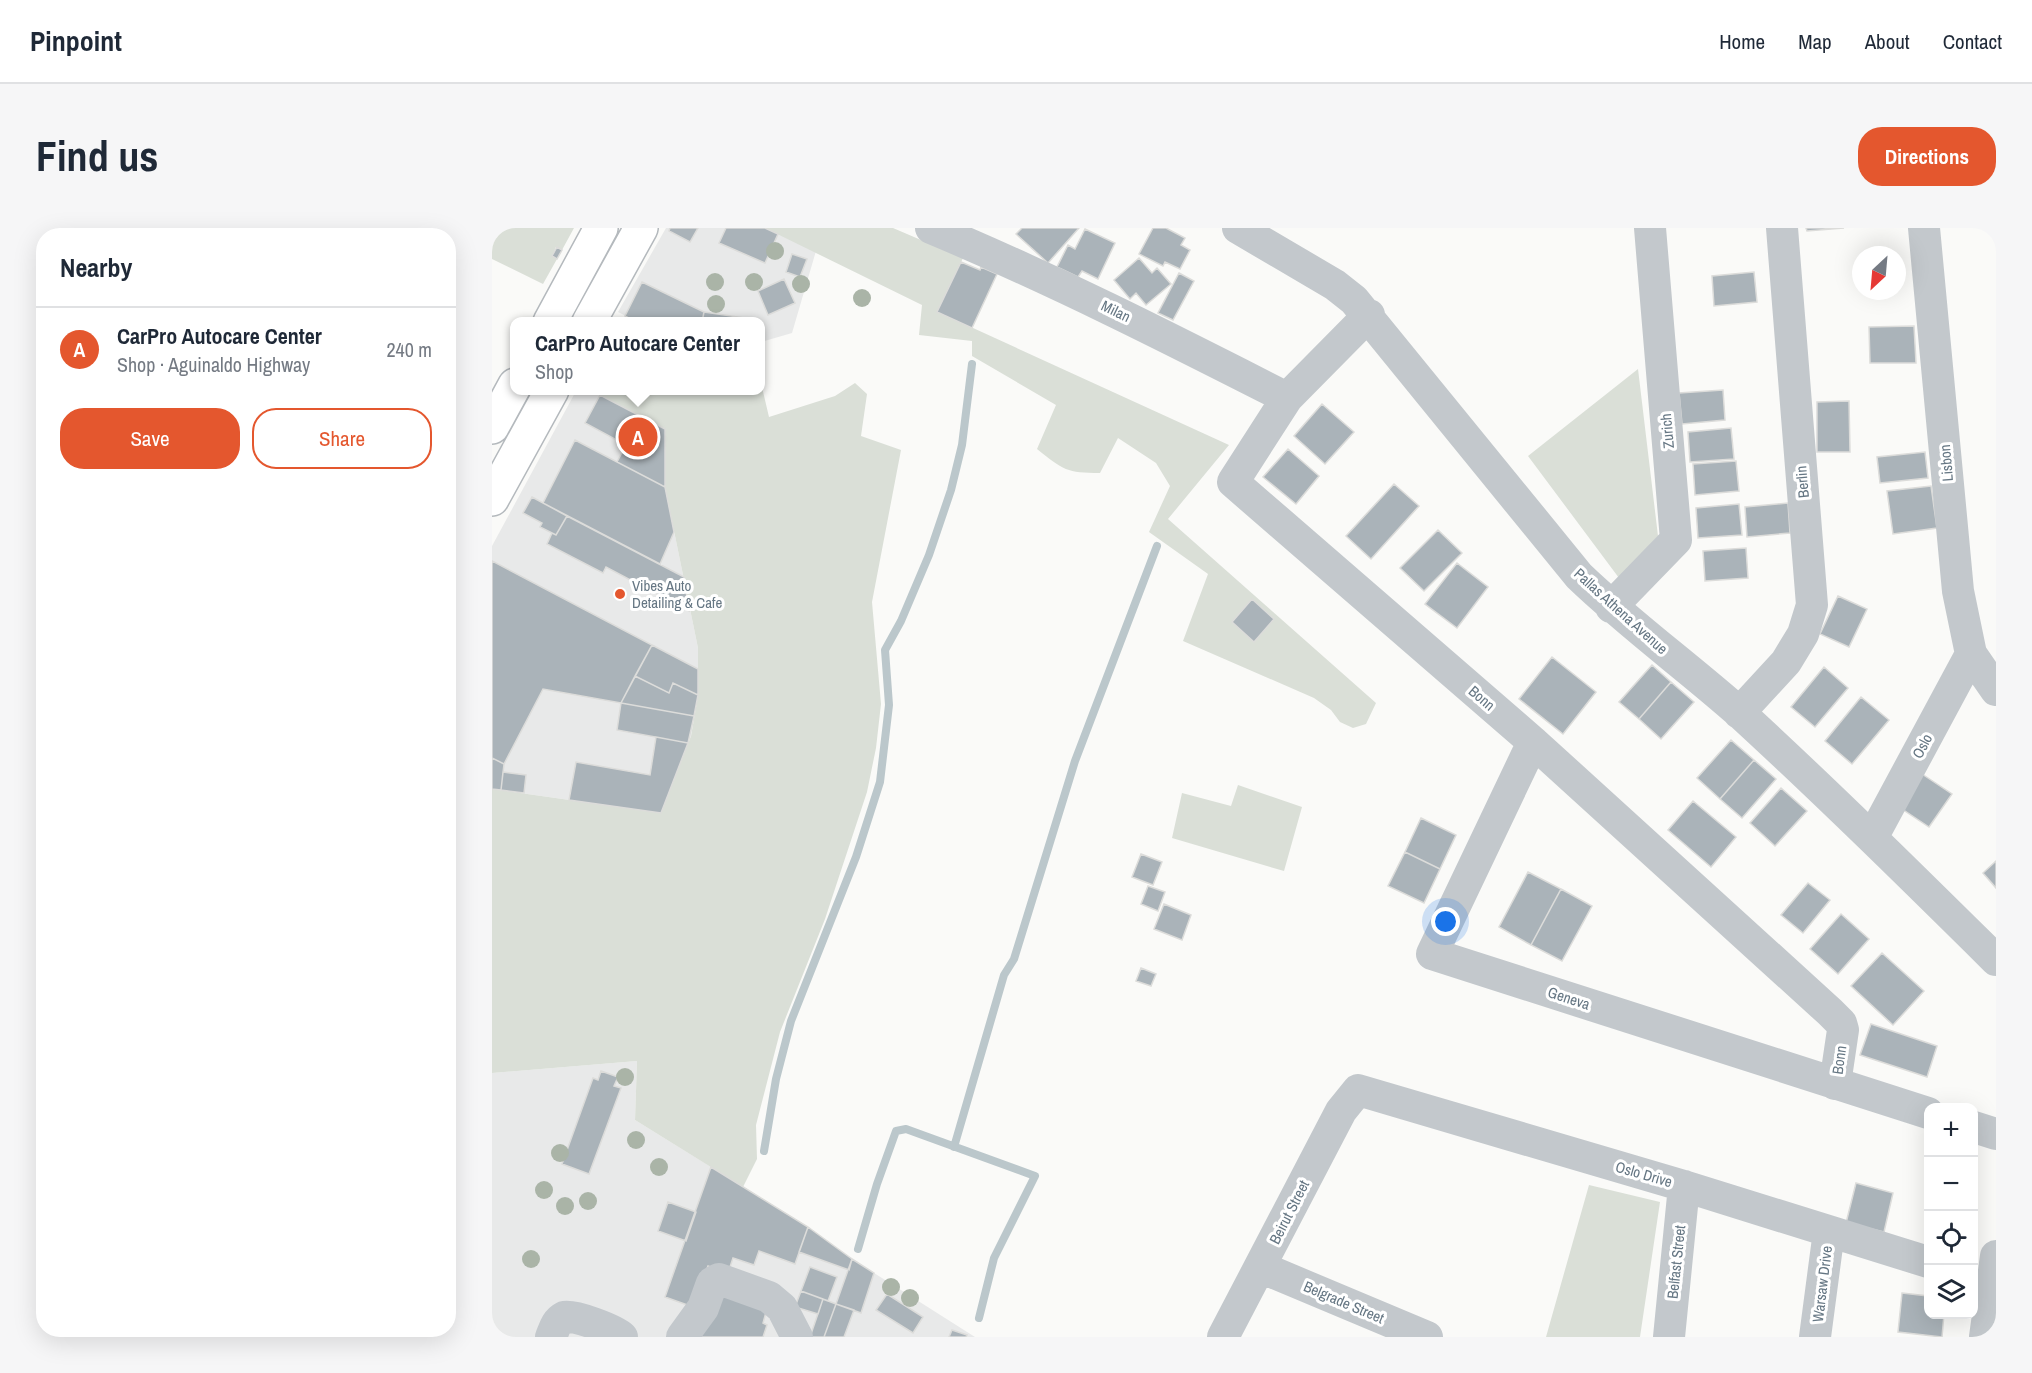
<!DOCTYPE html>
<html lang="en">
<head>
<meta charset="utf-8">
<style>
  body { margin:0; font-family:"Archivo Narrow",sans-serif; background:#f6f6f7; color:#1f2937 }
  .controls { position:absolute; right:18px; bottom:18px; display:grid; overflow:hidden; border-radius:12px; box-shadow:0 6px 24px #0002 }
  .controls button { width:54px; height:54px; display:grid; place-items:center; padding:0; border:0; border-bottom:2px solid #e0e1e3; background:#fff; color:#1f2937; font:30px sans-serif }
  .compass { position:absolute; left:1360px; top:18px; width:54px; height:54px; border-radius:50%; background:#fff; box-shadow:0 6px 24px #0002; rotate:206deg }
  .you { position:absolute; left:954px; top:694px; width:21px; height:21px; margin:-15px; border:4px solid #fff; border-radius:50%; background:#1a73e8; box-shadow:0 0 0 9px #1a73e833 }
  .badge { display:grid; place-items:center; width:39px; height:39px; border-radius:50%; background:#e4572e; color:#fff; font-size:20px; font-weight:700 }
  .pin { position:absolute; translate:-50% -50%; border:3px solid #fff; box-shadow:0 2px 6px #0006 }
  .popup { position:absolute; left:18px; top:89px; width:255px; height:78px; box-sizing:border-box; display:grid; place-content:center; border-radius:12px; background:#fff; filter:drop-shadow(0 2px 4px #0005); font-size:20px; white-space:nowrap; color:#747a83 }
  .popup b { font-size:22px; color:#1f2937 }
  .popup::after { content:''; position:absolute; left:50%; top:100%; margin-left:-12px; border:12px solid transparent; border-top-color:#fff }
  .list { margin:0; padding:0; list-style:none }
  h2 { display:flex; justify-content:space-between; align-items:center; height:78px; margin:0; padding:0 24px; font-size:26px }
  h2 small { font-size:20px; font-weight:400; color:#747a83 }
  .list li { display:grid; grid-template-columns:39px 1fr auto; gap:18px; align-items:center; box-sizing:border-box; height:84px; padding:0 24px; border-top:2px solid #e0e1e3 }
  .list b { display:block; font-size:22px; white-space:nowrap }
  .list p { margin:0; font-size:20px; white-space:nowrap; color:#747a83 }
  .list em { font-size:20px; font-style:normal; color:#747a83 }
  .actions { display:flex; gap:12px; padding:18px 24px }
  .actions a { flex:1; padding:14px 0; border:2px solid #e4572e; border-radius:24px; text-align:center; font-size:21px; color:#e4572e }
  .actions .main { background:#e4572e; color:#fff }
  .icon { flex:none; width:33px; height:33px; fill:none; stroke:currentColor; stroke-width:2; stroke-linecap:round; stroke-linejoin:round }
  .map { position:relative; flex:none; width:1504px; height:1109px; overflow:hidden; border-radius:24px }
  header { display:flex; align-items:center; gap:36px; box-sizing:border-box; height:84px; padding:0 30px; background:#fff; border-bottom:2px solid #e0e1e3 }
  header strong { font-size:28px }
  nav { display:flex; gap:33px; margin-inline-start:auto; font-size:21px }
  .intro { display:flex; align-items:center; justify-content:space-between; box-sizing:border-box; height:144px; padding:0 36px }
  h1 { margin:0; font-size:42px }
  .button { padding:15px 27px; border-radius:24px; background:#e4572e; color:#fff; font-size:21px; font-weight:700 }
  main { display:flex; gap:36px; padding:0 36px }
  aside { flex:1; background:#fff; border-radius:24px; box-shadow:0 6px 24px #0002 }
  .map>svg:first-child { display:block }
</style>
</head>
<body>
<header>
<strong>Pinpoint</strong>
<nav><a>Home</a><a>Map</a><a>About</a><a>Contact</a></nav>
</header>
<div class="intro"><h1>Find us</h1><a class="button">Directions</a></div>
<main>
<aside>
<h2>Nearby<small></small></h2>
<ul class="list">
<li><span class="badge">A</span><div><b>CarPro Autocare Center</b><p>Shop · Aguinaldo Highway</p></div><em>240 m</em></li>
</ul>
<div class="actions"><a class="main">Save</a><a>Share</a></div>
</aside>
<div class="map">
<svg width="1504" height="1109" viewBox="0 0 1504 1109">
  <rect width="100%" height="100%" fill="#fafaf8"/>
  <path fill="#e8e9e9" d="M174,0h99l51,23 -24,82 -31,9v-20l-125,-1 -18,-9z
    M84,163h15l74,38v58l33,161v47l-7,41 -30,77 -169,-24v-243z
    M145,833l-2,59 173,107 44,32 123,78h-483v-264z"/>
  <path fill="#dadfd7" d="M0,0h82l-12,22 -6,-3 -4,9 5,3 -14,25 -51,-25z
    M273,0h128l70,30 -25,54 291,133 -61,74 208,184 -10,21 -13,4 -13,-6 -9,-12 -17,-12 -131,-57 25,-67 -59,-42 21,-46 -14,-23 -38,-25 -18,35c-33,0 -37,-3 -63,-24l19,-44 -84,-49v-15l-53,-6 3,-30z
    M1146,141l20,167 -39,42 -91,-122z
    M269,155l8,34 66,-21 20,-13 12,11 -6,42 40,14 -29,152 9,102 -5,44 -9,44 -42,127 -45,113 -24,93 1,34 -14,28 -108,-67 2,-59 -145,12v-284l169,24 30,-77 7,-40v-48l-33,-161v-58l-74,-38 170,-1z
    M746,557l64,22 -18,64 -112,-33 10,-45 49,13z
    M1097,957l71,17 -20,135h-94z"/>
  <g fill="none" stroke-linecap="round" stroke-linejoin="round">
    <path stroke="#bbc7cb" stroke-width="8" d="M462,919l50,-172 10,-16 61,-198 82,-215
      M272,923l12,-72 15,-58 65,-164 24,-75 9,-77 -4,-55 16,-29 28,-66 22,-65 11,-45 10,-81
      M366,1021l19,-65 19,-53 10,-2 129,47 -41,82 -15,60"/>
  </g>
  <path fill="#aab3b9" stroke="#dcdcda" stroke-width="1.5" d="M178,0h28l-8,14 -21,-11z
    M234,0h39l13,6 -13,29 -46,-20z
    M530,0h57l-31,35 -32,-29z
    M661,0h13l19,10 -4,7 9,5 -10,19 -15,-7 -2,4 -24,-12z
    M1314,0h38l-37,3z
    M593,1l30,14 -17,36 -16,-8 -4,6 -21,-10 11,-22 7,4z
    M65,19l5,3 -5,9 -5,-3z
    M300,26l15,5 -7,18 -14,-5z
    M647,30l13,15 5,-5 14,16 -25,21 -10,-12 -6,6 -16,-19z
    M469,34l19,8 1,-3 16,7 -25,54 -35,-16z
    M1262,44l3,30 -43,4 -2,-30z
    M687,45l15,8 -21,39 -15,-7z
    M292,51l11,24 -27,12 -10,-24z
    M150,54l62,30 -2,10h-66l-11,-6z
    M212,84l41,6 -1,4h-42z
    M1422,98l2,37h-46l-1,-36z
    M1231,162l2,30 -43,4 -3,-31z
    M108,167l65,34v58l-48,-25 9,-17 -41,-22z
    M1357,173l1,51h-33v-50z
    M830,176l32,28 -29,32 -31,-28z
    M1239,200l3,31 -44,3 -2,-30z
    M83,212l90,47 9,45 -14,32 -117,-61z
    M796,221l31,27 -23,28 -33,-27z
    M1433,224l3,26 -48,5 -3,-26z
    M1244,233l3,30 -44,4 -2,-31z
    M902,256l25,22 -48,53 -25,-23z
    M1439,258l6,42 -44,6 -6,-43z
    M40,269l35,19 -11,19 -16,-8 2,-4 -19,-10z
    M1296,275l2,30 -43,4 -2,-30z
    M1247,276l3,31 -44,3 -2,-30z
    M75,288l117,61 5,34 -83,-44 -3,6 -56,-29 5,-11 4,2z
    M946,302l24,23 -38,38 -24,-23z
    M1254,320l2,30 -43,3 -2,-30z
    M0,333l160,84 -31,58 -78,-14 -39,75 -12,-6z
    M965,335l31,24 -31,41 -32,-24z
    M1346,368l29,13 -18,38 -29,-13z
    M760,371l22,20 -20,23 -22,-20z
    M160,417l46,24v26l-25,-12 -4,10 -34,-17z
    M1060,429l44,35 -33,42 -44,-35z
    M1160,437l19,17 -32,37 -20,-17z
    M1332,439l24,21 -33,39 -24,-20z
    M143,448l34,17 4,-10 25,12 -4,21 -73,-13z
    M1179,454l23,20 -33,37 -22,-20z
    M1369,469l28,23 -37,44 -27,-23z
    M129,475l73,13 -6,27 -71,-13z
    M164,509l32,6 -27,70 -92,-13 7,-38 74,13z
    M1239,512l23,20 -34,39 -23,-21z
    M0,530l12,6 -3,26 -9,-1z
    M1262,532l22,19 -34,39 -22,-19z
    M11,544l23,3 -2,18 -23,-3z
    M1430,546l30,20 -23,33 -30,-20z
    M1289,560l26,23 -32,35 -25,-23z
    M1201,573l43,36 -25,30 -43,-37z
    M929,590l35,17 -16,34 -35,-17z
    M913,624l35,17 -16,34 -36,-17z
    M649,626l21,8 -9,23 -21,-8z
    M1504,633v27l-13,-15z
    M1036,644l33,17 -30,56 -32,-18z
    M1316,655l22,17 -27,33 -22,-18z
    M656,658l17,6 -7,19 -17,-7z
    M1069,661l31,17 -30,55 -31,-16z
    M672,676l27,11 -9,25 -28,-11z
    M1349,686l28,25 -31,35 -28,-25z
    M1390,725l42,38 -31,34 -42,-39z
    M649,740l15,6 -5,12 -15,-5z
    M1379,796l66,22 -10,31 -67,-22z
    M109,843l17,6 -4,9 7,2 -32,86 -27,-10 31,-86 5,2z
    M219,939l97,60 -13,37 -36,-13 -5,14 -21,-7 -5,15 -20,-7 -15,41 -28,-10z
    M1364,955l37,10 -9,39 -38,-9z
    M176,974l28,10 -10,29 -28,-10z
    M316,999l44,32 -3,11 -50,-18z
    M360,1031l22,14 -13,40 -25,-9z
    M318,1039l27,10 -9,24 -27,-10z
    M226,1060l50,17 -5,18 4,2 -4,12h-65z
    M309,1063l22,8 -5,15 -23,-7z
    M1410,1065l26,3v18h16l-2,23 -44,-5z
    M395,1066l36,23 -10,16 -37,-23z
    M331,1071l13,5 -12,33h-14z
    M344,1076l18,6 -10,27h-20z
    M460,1102l15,5 -1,2h-17z"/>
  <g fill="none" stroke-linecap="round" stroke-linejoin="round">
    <defs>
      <path id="highway" d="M58,94l51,-94
        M97,94l52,-94
        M0,199l23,-42
        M0,271l60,-109"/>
    </defs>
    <use href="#highway" stroke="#b4b9bd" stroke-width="36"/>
    <path stroke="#c3c8cc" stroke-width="32" d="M439,0c122,51 238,110 356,170
      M746,0l97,57 19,15 225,276c51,49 109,91 162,138 87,80 171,163 255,246
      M1432,0l34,363 13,63 25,36
      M877,87l-82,83 -54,84 300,260 297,270 11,11 2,7 -8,54
      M1119,379l65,-67 -26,-312
      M1247,485l47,-51 17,-28 9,-29 -30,-377
      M1041,514l-101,212 496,159
      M1380,610l99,-184
      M1482,899l22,7
      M768,1039l167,70
      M59,1109c3,-7 5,-16 13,-20 9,-3 51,13 58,20
      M190,1109l21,-29 9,-25 7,-4 50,18 13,11 15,29
      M731,1109l118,-226 17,-21 326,96 244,76
      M1177,1109l15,-151
      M1323,1109l14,-106
      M1493,1109l11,-81"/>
    <use href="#highway" stroke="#fff" stroke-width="33"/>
  </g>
  <g fill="#aab4a7">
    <circle cx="283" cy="23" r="9"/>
    <circle cx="223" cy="54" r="9"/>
    <circle cx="262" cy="54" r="9"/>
    <circle cx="309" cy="56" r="9"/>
    <circle cx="370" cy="70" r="9"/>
    <circle cx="224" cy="76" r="9"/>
    <circle cx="133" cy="849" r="9"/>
    <circle cx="144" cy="912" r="9"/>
    <circle cx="68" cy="925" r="9"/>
    <circle cx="167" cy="939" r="9"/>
    <circle cx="52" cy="962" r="9"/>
    <circle cx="96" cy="973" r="9"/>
    <circle cx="73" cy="978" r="9"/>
    <circle cx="39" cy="1031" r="9"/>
    <circle cx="399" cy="1059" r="9"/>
    <circle cx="418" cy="1070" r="9"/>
  </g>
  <circle fill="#e4572e" stroke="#fff" stroke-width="2" cx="128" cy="366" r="6"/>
  <g text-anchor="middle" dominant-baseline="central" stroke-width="6" stroke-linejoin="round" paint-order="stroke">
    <g font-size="15" fill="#657683" stroke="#fff">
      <text transform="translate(624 83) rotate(26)">Milan</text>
      <text transform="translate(1175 203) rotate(-95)">Zurich</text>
      <text transform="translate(1454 235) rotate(-95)">Lisbon</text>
      <text transform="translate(1310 254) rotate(-95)">Berlin</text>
      <text transform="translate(1129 383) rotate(42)">Pallas Athena Avenue</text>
      <text transform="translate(990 470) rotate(41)">Bonn</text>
      <text transform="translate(1430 518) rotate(-62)">Oslo</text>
      <text transform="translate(1077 770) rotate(18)">Geneva</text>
      <text transform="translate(1347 832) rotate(-82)">Bonn</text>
      <text transform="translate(1152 946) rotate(16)">Oslo Drive</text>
      <text transform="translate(797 984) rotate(-63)">Beirut Street</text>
      <text transform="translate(1184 1034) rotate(-84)">Belfast Street</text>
      <text transform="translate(1330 1056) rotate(-83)">Warsaw Drive</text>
      <text transform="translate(852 1074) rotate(23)">Belgrade Street</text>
    </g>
    <g font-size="15" fill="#657683" stroke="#fff" text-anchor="start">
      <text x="140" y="357">Vibes Auto<tspan x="140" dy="17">Detailing &amp; Cafe</tspan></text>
    </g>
  </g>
</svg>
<div class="controls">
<button>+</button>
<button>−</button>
<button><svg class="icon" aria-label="locate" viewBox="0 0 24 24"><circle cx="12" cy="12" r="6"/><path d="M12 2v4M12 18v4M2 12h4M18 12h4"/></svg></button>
<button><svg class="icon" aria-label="layers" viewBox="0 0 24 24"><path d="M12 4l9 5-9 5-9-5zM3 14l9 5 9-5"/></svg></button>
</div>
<svg class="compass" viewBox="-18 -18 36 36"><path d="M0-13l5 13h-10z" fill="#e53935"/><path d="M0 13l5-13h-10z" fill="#747a83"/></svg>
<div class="you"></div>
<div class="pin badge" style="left:146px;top:209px">A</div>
<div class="popup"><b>CarPro Autocare Center</b>Shop</div>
</div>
</main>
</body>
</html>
